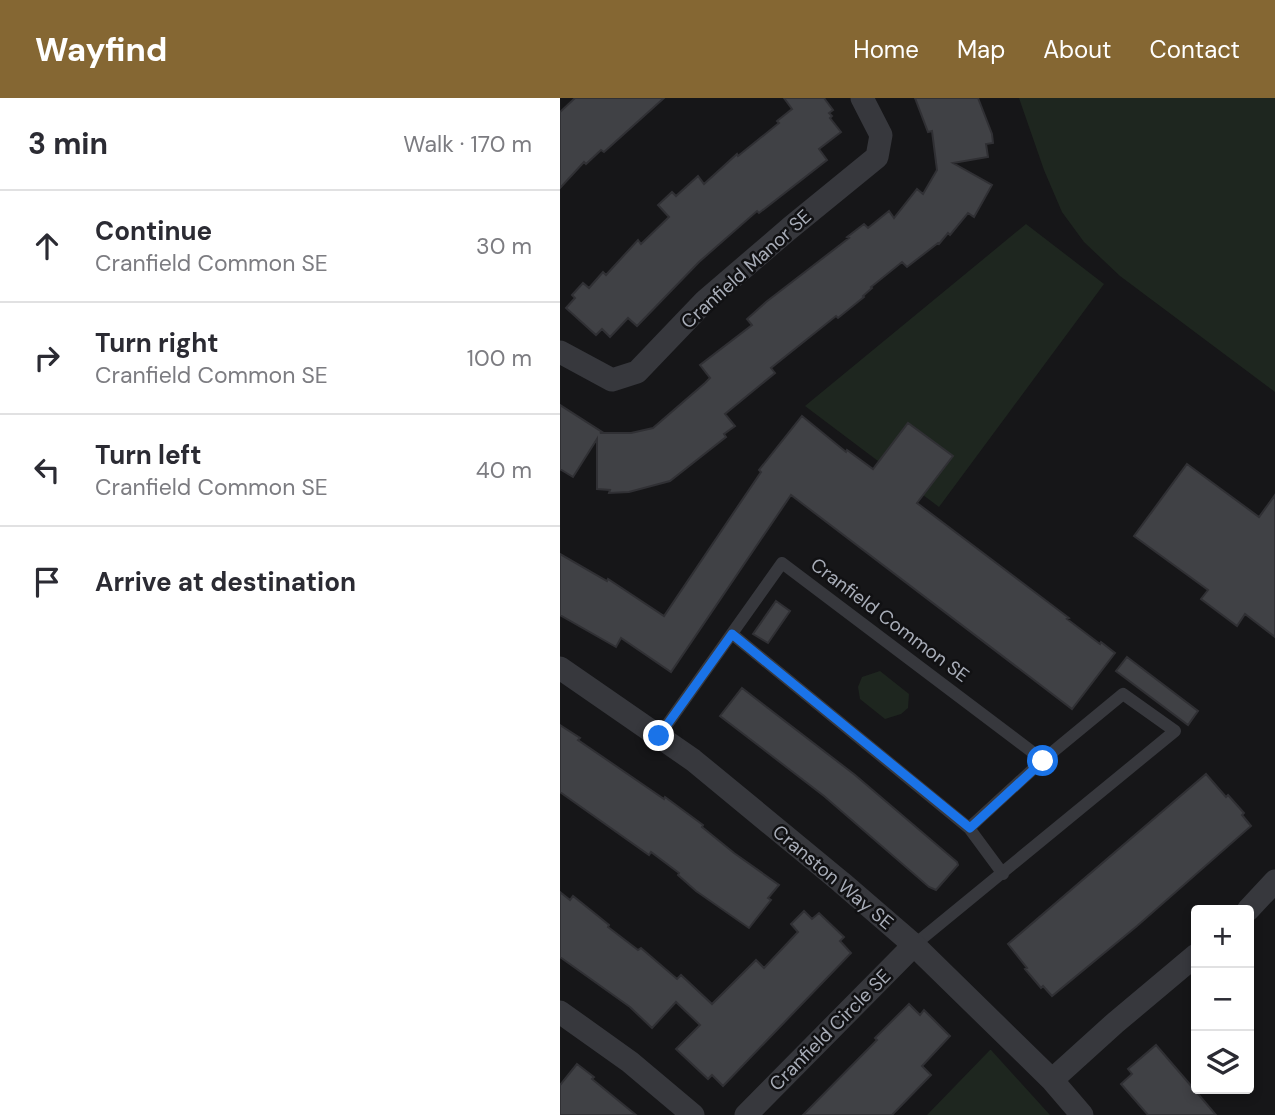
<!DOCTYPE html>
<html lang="en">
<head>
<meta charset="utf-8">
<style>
  body { margin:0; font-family:"DM Sans",sans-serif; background:#f2f2f3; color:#2b2b33 }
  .controls { position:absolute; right:21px; bottom:21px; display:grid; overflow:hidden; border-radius:7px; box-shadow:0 4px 10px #0003 }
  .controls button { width:63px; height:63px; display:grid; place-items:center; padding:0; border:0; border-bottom:2px solid #e1e1e2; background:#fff; color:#2b2b33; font:35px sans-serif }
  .stop { position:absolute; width:21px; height:21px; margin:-16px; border:5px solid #1a73e8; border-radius:50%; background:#fff }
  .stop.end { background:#1a73e8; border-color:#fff; box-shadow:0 2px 7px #0008 }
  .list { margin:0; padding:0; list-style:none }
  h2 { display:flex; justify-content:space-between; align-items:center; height:91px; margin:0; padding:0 28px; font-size:30px }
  h2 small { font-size:23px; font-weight:400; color:#7c7c81 }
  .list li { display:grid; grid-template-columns:46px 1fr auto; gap:21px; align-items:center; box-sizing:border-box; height:112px; padding:0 28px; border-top:2px solid #e1e1e2 }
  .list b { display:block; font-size:26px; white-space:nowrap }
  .list p { margin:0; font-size:23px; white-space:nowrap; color:#7c7c81 }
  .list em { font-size:23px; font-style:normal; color:#7c7c81 }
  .icon { flex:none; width:38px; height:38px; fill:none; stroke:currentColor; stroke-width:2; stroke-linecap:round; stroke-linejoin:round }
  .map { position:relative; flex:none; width:715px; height:1017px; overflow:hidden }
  header { display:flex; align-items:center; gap:42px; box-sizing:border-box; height:98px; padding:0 35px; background:#856733; color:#fff }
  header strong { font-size:33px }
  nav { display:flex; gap:38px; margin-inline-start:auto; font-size:24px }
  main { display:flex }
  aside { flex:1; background:#fff }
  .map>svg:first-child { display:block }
</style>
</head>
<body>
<header>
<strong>Wayfind</strong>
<nav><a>Home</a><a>Map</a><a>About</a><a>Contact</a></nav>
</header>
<main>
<aside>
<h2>3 min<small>Walk · 170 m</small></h2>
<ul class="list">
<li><svg class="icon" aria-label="ahead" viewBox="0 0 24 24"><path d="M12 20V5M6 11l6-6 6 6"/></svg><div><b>Continue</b><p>Cranfield Common SE</p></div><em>30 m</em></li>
<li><svg class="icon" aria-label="right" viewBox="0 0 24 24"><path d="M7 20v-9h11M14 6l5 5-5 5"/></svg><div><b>Turn right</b><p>Cranfield Common SE</p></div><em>100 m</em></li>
<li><svg class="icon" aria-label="left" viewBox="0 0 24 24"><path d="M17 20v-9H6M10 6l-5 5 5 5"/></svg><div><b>Turn left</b><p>Cranfield Common SE</p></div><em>40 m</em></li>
<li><svg class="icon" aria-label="arrive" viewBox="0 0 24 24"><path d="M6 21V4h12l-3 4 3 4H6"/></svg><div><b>Arrive at destination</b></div></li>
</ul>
</aside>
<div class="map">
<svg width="715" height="1017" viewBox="0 0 715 1017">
  <rect width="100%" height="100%" fill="#161618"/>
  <path fill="#1e261f" d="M459,0h256v294l-155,-116 -36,-34 -22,-30 -18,-42z
    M466,126l78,60 -165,223 -134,-101z
    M320,573l29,23 -1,14 -7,6 -16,5 -25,-20 -2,-12 4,-10z
    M431,952l59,65h-123l63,-65z"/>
  <path fill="#404145" stroke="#303034" stroke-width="2" d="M15,0h89l-60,54 -3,-2 -15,14 -2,-2 -24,26v-76z
    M224,0h40l9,12 -4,3 3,3 -2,2 11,14 -22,17 8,11 -68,53 -2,-2 -58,51 -62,64 -9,-8 -18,19 -8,-8 -6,6 -30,-27 9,-10 -3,-3 11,-12 6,5 14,-16 3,3 32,-35 3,4 28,-27 -11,-12 14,-13 4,4 22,-20 6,8 33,-30 1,2 41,-33 -2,-2 15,-12z
    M355,0h63l14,36 1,9 -7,1 2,13 -35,6 39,22 -18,32 -6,-4 -18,22 -2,-2 -9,11 -1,-1 -31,24 -5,-5 -31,25 1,1 -9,8 1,1 -26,21 -2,-2 -65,52 4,5 -50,41 10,12 -11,8 2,3 -56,44 -41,11 -20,1 1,-3 -13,-1v-50l-24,38 -13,-8v-64l42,27 -2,1h31l22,-5 52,-45 5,-5 -10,-13 52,-40 -5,-6 19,-17 83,-64 -2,-1 17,-13 4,4 21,-17 5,7 23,-29 6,5 14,-24 -5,-39 -4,1z
    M242,318l44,36 1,-2 26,19 35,-46 45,33 -36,47 152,115 -2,1 33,25 1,-2 14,11 -43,56 -281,-214 -120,177 -50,-34 -5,9 -56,-32v-61l47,27 1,-2 56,37 97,-144 -2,-2z
    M627,366l72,53 16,-22v142l-30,-23 -8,12 -36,-27 7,-9 -74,-54z
    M216,503l14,10 -22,32 -15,-9z
    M567,559l71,54 -10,14 -72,-54z
    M182,590l113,87 102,87 1,3 -22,25 -7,-3 -105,-91 -104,-80z
    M0,627l20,13 -2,2 86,59 1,-2 38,28 -1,2 32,26 45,32 -11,13 3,2 -22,28 -53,-37 -18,-16 1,-2 -28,-21 -2,3 -89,-63z
    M646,676l20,23 2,-2 16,18 -2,2 9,11 -114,100 -85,70 -9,-10 -2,2 -16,-19 2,-1 -19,-24z
    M0,794l10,8 3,-4 25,20 11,9 -1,2 30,23 3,-2 36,31 4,-4 31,29 44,-44 8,8 34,-36 -7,-8 13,-13 8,8 7,-6 25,24 -4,4 11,12 -128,133 -11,-11 -4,4 -32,-30 24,-24 -24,-23 -24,26 -22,-21 -70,-50z
    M349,906l11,11 4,-5 26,26 -28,30 9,9 -39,40h-89l74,-75 -2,-2z
    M596,947l31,36 29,34h-68l-27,-31 11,-10 -4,-5z
    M17,966l17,13 -2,2 44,36h-76v-30z"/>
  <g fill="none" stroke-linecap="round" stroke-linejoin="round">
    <path stroke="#37383d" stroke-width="12" d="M99,638l123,-173 261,197 -74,68 -237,-194
      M409,730l34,46
      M354,847l261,-214 -52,-37 -80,66"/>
    <path stroke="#37383d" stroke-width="23" d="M0,254l52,28 25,-8 68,-71 85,-73 87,-71 4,-22 -19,-37
      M0,570l133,92 148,122 73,63 138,135 30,35
      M688,812l27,-29
      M0,914l70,50 63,53
      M492,982l63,-57 81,-68
      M186,1017l168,-170"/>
  </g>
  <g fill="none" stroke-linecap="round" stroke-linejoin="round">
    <path stroke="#1a73e8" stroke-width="9" d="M99,638l73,-102 238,194 73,-67"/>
  </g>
  <g text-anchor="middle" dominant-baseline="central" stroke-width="5" stroke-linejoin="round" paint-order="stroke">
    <g font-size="19" fill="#a8adb8" stroke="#111113">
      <text transform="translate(186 171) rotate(-42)">Cranfield Manor SE</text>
      <text transform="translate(330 522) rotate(37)">Cranfield Common SE</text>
      <text transform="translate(273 779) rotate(40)">Cranston Way SE</text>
      <text transform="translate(270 932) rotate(-45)">Cranfield Circle SE</text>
    </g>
  </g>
</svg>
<div class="controls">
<button>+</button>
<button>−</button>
<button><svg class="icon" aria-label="layers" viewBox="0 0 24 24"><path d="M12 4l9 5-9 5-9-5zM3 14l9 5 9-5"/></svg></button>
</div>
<div class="stop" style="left:483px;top:663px"></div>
<div class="stop end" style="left:99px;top:638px"></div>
</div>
</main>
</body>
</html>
